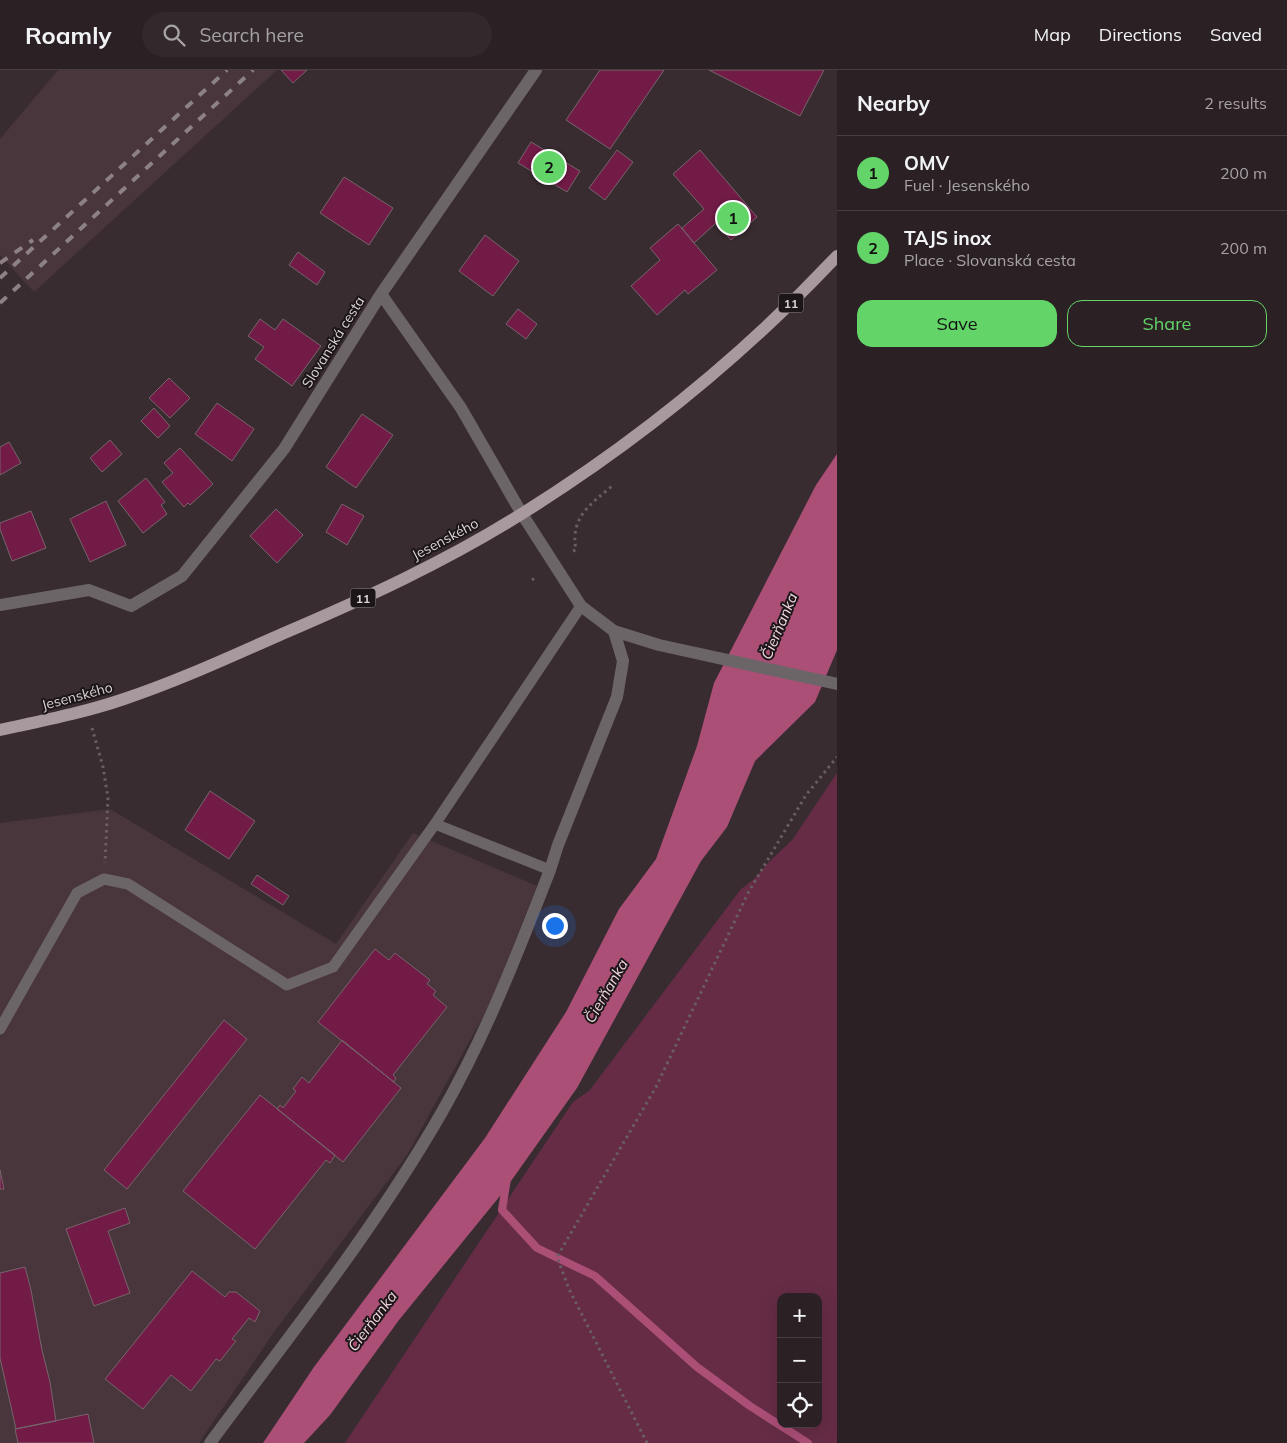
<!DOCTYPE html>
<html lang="en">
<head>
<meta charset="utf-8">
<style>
  body { margin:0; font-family:Mulish,sans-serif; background:#33292d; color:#f1f3f6 }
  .controls { position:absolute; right:15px; bottom:15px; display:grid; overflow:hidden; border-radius:10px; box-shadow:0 5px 20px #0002 }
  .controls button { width:45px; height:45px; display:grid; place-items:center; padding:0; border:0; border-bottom:1px solid #473e42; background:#2b2125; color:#f1f3f6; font:25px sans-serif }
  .you { position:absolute; left:554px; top:855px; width:18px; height:18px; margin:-12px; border:4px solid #fff; border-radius:50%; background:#1a73e8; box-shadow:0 0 0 8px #1a73e833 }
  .badge { display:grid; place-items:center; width:32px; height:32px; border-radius:50%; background:#63d468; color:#111; font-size:16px; font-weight:700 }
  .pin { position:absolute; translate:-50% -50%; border:2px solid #fff; box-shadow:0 1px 5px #0006 }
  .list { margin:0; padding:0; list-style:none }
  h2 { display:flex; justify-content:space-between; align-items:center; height:65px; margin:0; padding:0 20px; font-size:21px }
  h2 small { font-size:16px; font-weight:400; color:#a6a3a7 }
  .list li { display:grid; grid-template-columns:32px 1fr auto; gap:15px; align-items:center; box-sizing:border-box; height:75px; padding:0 20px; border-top:1px solid #473e42 }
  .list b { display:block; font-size:19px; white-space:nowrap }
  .list p { margin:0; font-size:16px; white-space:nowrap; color:#a6a3a7 }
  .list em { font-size:16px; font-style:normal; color:#a6a3a7 }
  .actions { display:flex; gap:10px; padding:15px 20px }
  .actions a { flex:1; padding:11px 0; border:1px solid #63d468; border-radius:15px; text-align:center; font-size:18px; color:#63d468 }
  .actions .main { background:#63d468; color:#111 }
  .icon { flex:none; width:28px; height:28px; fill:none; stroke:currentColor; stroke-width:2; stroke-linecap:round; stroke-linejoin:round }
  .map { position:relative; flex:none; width:837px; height:1373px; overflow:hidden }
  header { display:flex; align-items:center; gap:30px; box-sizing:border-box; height:70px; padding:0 25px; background:#2b2125; border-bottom:1px solid #473e42 }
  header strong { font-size:24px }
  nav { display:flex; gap:28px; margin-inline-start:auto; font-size:18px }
  .search { width:350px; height:45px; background:#33292d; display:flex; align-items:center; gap:12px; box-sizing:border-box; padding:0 18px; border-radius:28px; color:#a6a3a7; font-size:19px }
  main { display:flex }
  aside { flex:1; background:#2b2125 }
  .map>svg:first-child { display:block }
</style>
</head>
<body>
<header>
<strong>Roamly</strong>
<div class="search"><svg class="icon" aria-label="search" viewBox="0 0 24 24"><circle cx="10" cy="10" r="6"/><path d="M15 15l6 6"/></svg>Search here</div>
<nav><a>Map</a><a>Directions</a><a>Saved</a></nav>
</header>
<main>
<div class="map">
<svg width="837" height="1373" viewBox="0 0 837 1373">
  <rect width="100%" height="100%" fill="#392c31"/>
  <path fill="#49363c" d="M58,0h219l-243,222 -34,-37v-116z
    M110,739l226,135 77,-111 124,53 -46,116 -84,153 -133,177 -75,111h-199v-620z"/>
  <path fill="#662c46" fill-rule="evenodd" d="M837,703v670h-492l228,-341 17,-12 151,-201 12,-9 16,-18 24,-23zM781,1227h37v127h-37z"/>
  <path fill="#ab4f77" d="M837,384v196l-22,52 -60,59 -28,66 -26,34 -124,227 -73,103 -105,129 -69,95 -26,28h-41l51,-76 171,-229 81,-126 53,-103 37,-50 41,-113 17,-63 102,-198z"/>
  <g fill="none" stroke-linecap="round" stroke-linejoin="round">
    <path stroke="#ab4f77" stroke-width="8" d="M507,1109l-5,31 35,38 58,28 102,91 53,39 58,37"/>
  </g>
  <path fill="#721b47" stroke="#75656b" d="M281,0h26l-14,13z
    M600,0h64l-54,79 -44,-29z
    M709,0h115l-24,46z
    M531,72l49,29 -13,21 -49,-29z
    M617,80l16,12 -28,38 -16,-12z
    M700,80l57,67 -26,23 -15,-17 -22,20 -12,-15 22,-19 -31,-35z
    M344,107l49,31 -24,37 -49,-32z
    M678,154l39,46 -29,24 -3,-4 -28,25 -26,-29 29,-26 -10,-12z
    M485,165l34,26 -26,35 -34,-25z
    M298,182l27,20 -8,13 -28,-20z
    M518,239l19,15 -11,15 -20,-15z
    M260,249l15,11 8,-11 38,27 -29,40 -37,-27 9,-12 -16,-11z
    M169,308l21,20 -20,20 -21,-20z
    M217,333l37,26 -22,32 -37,-27z
    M154,338l16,18 -12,12 -17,-17z
    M362,344l31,21 -37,53 -30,-21z
    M110,370l12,14 -20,18 -12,-14z
    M9,372l12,21 -21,12v-28z
    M180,378l33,36 -23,21 -2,-2 -4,4 -22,-25 11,-9 -9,-10z
    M146,408l19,24 -4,3 6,9 -24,19 -25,-32z
    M106,431l20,44 -36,17 -20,-43z
    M342,434l22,12 -17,29 -21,-13z
    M276,439l27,26 -26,28 -27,-27z
    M31,441l15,37 -34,13 -12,-32v-6z
    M210,721l45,30 -26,38 -44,-29z
    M257,805l32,21 -6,9 -32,-21z
    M375,879l14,11 6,-7 35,27 -3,4 9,7 -3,4 14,12 -54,68 3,3 -2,4 -76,-60z
    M224,950l23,19 -120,150 -23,-19z
    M342,970l59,48 -58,74 -66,-53 3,-4 3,3 13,-17 -3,-2 9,-12 7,6z
    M260,1025l75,60 -5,8 -4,-3 -71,89 -72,-58z
    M0,1100l4,19h-4z
    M125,1138l5,15 -22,8 22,62 -36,13 -28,-77z
    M25,1197l6,23 10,55h1l-1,1 9,36 6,39 -40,8 -16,-71v-85z
    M192,1201l33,26 4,-5h7l24,19 -5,11 -6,-4 -17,21 4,2 -16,20 -4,-2 -25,32 -20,-16 -28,34 -38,-30z
    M88,1344l6,29h-76l-3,-14z"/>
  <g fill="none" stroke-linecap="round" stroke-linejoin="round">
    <path stroke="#6a5e63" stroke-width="3" stroke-dasharray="2.5 4" stroke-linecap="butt" d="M573,481l3,-1c-6,-33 14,-45 36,-64
      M532,510l3,-2
      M92,658l11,39 5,31 -3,65
      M647,1373l-78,-154 -12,-32 99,-170 92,-194 58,-98 31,-38"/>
    <path stroke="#6c6568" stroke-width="11" d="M435,754l115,46
      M0,959l77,-136 27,-14 24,5 159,101 46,-18 102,-143 146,-218"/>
    <path stroke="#6c6568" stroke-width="12" d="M381,224l80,114 61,106 59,92 33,25 45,14 178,39
      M0,535l89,-15 42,16 51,-30 102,-127 97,-155 155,-224
      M210,1373c80,-108 165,-214 232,-331 44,-77 76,-160 108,-242l8,-25 59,-148 6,-36 -9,-30"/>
    <path stroke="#a8999e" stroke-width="12" d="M0,660c41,-9 83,-17 124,-31 54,-18 106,-42 158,-65 82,-35 165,-73 241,-121 115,-72 221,-158 314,-257"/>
    <path stroke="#8c8185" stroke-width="4" stroke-dasharray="9 9" stroke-linecap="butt" d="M0,193l33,-23
      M0,208l227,-208
      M0,233l253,-233"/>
  </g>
  <g text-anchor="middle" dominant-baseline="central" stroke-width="4" stroke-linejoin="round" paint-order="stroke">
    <g fill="#1c1618" stroke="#a29a9d" stroke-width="1">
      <rect x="778.5" y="223.5" width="25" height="19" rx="4"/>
      <rect x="350.5" y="518.5" width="25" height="19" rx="4"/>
    </g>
    <g font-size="12" font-weight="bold" fill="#dcd3d6">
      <text x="791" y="233">11</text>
      <text x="363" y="528">11</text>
    </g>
    <g font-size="14" fill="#dcd3d6" stroke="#1c1618">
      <text transform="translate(333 272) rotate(-58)">Slovanská cesta</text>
      <text transform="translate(445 469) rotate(-28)">Jesenského</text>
      <text transform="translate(77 626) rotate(-15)">Jesenského</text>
    </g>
    <g font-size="15" font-style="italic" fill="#f0d6df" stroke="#1c1618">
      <text transform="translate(779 556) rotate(-67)">Čierňanka</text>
      <text transform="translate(606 921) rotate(-60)">Čierňanka</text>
      <text transform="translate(372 1251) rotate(-53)">Čierňanka</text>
    </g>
  </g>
</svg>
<div class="controls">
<button>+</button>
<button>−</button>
<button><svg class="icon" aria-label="locate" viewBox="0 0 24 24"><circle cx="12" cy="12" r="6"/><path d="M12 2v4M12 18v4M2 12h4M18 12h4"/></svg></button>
</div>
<div class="you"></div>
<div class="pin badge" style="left:733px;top:148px">1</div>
<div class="pin badge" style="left:549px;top:97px">2</div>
</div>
<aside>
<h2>Nearby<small>2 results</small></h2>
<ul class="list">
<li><span class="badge">1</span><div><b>OMV</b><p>Fuel · Jesenského</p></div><em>200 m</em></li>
<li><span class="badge">2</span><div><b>TAJS inox</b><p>Place · Slovanská cesta</p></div><em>200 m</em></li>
</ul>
<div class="actions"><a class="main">Save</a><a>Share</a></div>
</aside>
</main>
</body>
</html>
